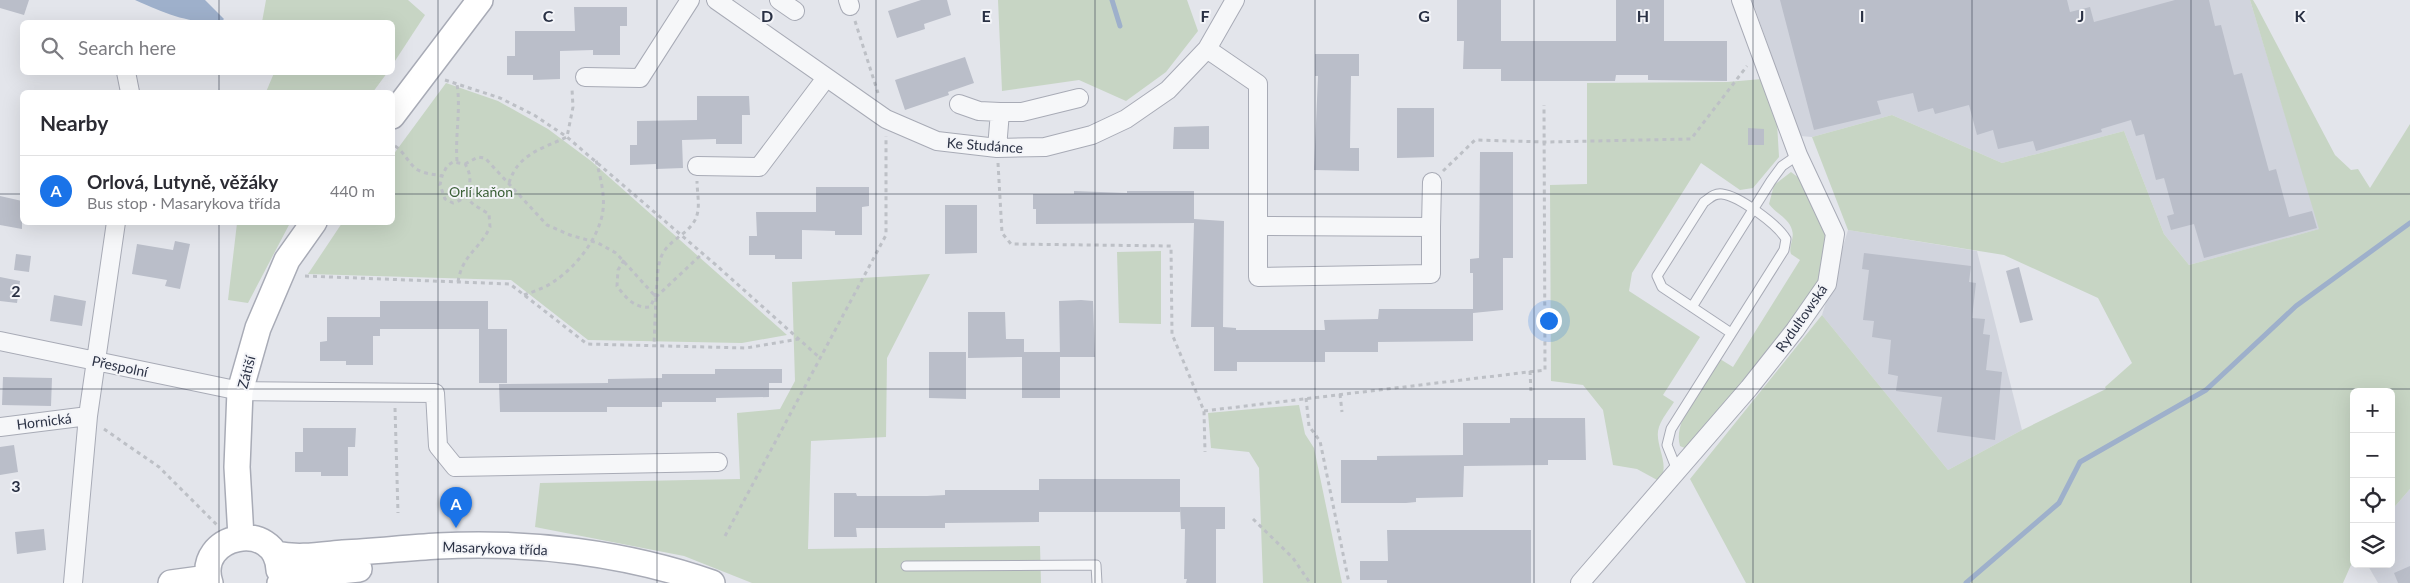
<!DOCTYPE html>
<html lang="en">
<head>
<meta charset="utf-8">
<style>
  body { margin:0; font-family:Lato,sans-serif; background:#f7f7f7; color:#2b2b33 }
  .controls { position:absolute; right:15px; bottom:15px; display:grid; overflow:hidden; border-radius:8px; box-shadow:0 5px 20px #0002 }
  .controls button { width:45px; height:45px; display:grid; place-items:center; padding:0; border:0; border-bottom:1px solid #e1e1e2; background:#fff; color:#2b2b33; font:25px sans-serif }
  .you { position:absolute; left:1548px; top:320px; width:18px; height:18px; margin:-12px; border:4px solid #fff; border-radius:50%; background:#1a73e8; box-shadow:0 0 0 8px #1a73e833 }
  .badge { display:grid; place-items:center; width:32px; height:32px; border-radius:50%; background:#1a73e8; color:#fff; font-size:16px; font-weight:700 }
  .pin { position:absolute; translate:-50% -41px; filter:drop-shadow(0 1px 2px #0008) }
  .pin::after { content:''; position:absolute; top:26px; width:18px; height:15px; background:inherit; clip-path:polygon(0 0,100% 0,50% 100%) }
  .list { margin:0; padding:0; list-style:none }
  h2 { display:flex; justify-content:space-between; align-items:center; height:65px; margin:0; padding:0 20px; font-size:21px }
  h2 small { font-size:16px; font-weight:400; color:#7c7c81 }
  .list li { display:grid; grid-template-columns:32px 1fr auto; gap:15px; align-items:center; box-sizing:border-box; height:70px; padding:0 20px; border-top:1px solid #e1e1e2 }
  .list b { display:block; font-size:19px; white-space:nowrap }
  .list p { margin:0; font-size:16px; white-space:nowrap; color:#7c7c81 }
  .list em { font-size:16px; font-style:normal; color:#7c7c81 }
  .icon { flex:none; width:28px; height:28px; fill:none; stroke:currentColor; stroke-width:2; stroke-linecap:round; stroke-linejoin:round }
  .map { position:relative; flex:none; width:2410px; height:583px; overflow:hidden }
  .search { position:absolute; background:#fff; box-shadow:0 5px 20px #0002; left:20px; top:20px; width:375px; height:55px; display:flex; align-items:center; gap:12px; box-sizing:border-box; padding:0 18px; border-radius:8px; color:#7c7c81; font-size:19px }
  .panel { position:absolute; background:#fff; box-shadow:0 5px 20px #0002; left:20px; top:90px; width:375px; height:135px; border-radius:8px }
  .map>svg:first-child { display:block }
</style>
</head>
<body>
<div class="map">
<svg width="2410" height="583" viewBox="0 0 2410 583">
  <rect width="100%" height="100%" fill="#e3e5eb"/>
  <path fill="#d1d4dd" d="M1752,0h498l70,229 -131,36 -25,-31 -40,-103 -122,32 -110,-48 -80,22 -12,-1z
    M1848,230l129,21 45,179 -74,40 -126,-155z
    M2410,489v94h-32l-11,-19h24v-53z"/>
  <path fill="#c7d5c4" d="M266,0h142l17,15 -32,49 -1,-42h-130z
    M998,0h189l11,31 -32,41 -40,29 -47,-21 -77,11z
    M2250,0h3l3,5 79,150 16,15 7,-1 12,19 40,-64v365l-19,22v-119h-37v166l-11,25h-597l-56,-104 132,-164 126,155 74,-40 84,-41 -1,-2 27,-24 -34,-65 -94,-43 -156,-25 -36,-93 80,-22 110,48 122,-32 40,103 25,31 130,-36z
    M274,73v-1l113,1 -14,19h-107z
    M1762,79l15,44 2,34 -26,31 -13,2 -39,-27 -69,110 -3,18 71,46 -37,58 11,7c-5,8 -12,16 -15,25 -6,17 13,38 0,54l-22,-12 -24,-4 -10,-55 -20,-25 -32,-4 -1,-196 37,-1v-101l140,-1z
    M446,83l52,18 50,28 43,32 196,174 -45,8 -154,-3 -77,-60 -203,-6 34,-51 50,-1 1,-67z
    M1791,172l8,6 11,15 16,40 -7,54 -124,159 -8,3 -7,-3c-8,-26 26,-65 40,-87l13,8 67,-107 -9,-6c-3,-8 4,-15 1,-24 -3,-12 -16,-16 -23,-26l5,-19z
    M237,223h53l-42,80 -20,-3z
    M1161,251v73l-42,-1 -2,-71z
    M930,274l-43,84 -1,79 -75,4 -3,108 232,-3 1,37h-289l-68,-27 -149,-29 5,-44 200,-4 -3,-66 43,-4 15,-28 -3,-99z
    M1299,405l6,29 9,14 28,135h-79l-4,-115 -10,-16 -38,-4 -3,-35z"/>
  <path fill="#9eb0cb" d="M135,0h70l19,19 -3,3c-35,1 -54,-8 -86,-22z"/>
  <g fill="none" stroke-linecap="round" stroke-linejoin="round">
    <path stroke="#9eb0cb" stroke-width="5" d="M1112,0l8,26
      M1966,583l93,-80 21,-41 126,-72 90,-84 114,-83"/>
  </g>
  <path fill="#babec9" d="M0,0h29l-5,15 -24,-7z
    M921,0h26l4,15 -27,9 1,5 -28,9 -9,-27z
    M1457,0h44v41h115v-41h48v41h63v40l-79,-1v-5h-32l-1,6h-114v-12h-38l1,-28h-7z
    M1780,0h287l3,12 20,-5 4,15 81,-22h34l6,26 6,-1 13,50 8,-2 27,98 7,-2 13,48 23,-6 5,17 -113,30 -10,-34 -23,6 -4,-14 7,-2 -10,-36 -8,2 -12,-46 -8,2 -5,-16 -30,9 1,3 -66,19 -3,-10 -35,8 -5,-19 -16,5 -8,-30 -34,9 -2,-6 -15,4 -5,-19 -36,8 4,13 -67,16z
    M574,7h53v19h-7v29h-27v-5l-33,1v28l-27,1v-5h-26v-19h8v-25h60z
    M1315,54h44v22h-8l-1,72h9v23l-45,-1 4,-94h-3z
    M965,57l9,26 -26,9 1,3 -44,15 -10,-30z
    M697,96h52l1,19h-8v29h-26v-5l-34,1 1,28 -27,1v-5l-26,1v-20h7v-24l60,-1z
    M1397,108h37v49l-37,1z
    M1209,126v23h-36l1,-22z
    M1748,128l16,1v16h-16z
    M1480,152h33v106h-10v52l-30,3v28l-95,1v10h-53v10h-88v9h-23v-44h-23l3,-104 -158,1v-15h-3v-15h41v-3l53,2v-2h67v28l30,2 -1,106 13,1v2h89l-1,-10 54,-1 1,-10h94v-36h-3v-14l9,-1z
    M816,187h53v19l-7,1v28h-27v-4l-33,-1v29h-27v-4h-26v-19h8l-1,-24h60z
    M0,196l22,5v28l-22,-4z
    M945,205h32v48l-32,1z
    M175,241l15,3 -10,45 -15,-3 2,-6 -35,-6 5,-30 36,6z
    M1864,253l107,13 -2,16 7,1 -4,35 13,1 -2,15 7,1 -4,35 16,2 -7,68 -58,-8 5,-35 -46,-6 2,-15 -10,-2 3,-34 -19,-3 2,-16 -11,-1 6,-50 -7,-1z
    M16,254l15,2 -2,16 -15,-2z
    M2019,267l14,53 -13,3 -14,-52z
    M0,277l20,4 -3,22 -17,-2z
    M54,295l32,6 -4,25 -32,-5z
    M1081,300l12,1 2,56h-35l-1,-56z
    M380,301h108v28h-108z
    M968,312h37l1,27h18v13h36v46h-38v-41l-54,1z
    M327,317h53v19h-7v29h-27v-4h-26v-19l7,-1z
    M479,329h28v54h-28z
    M929,352h37v47l-37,-1z
    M715,369h67v14h-13v14l-53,1v4h-54v5h-55v5h-107l-1,-28 109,-1v-4l54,-1v-4h53z
    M3,377l49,1 -1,28 -49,-1z
    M1510,418h75l1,42h-38v5l-84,1 -1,31 -47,1v4l-10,1h-65v-43h36v-4l86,-1v-32h47z
    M303,428h53l-1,19h-7v29h-27v-4h-26v-20h8z
    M14,445l4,27 -18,3v-28z
    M1039,479h141v33h-141v10l-94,1v5h-89l1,9h-23v-44h22l1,3h70l18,-1v-5h94z
    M1180,507h45v22h-9v54h-30l1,-4h-3l1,-50h-4z
    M44,529l2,21 -29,4 -2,-22z
    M1387,530h144v53h-144v-3h-27v-19h28z
    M2410,566v17h-12l-4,-10z"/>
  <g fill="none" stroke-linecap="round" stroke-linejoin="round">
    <defs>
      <path id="lane" d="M1692,307l79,-126 11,-15 16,-11
        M1677,470l-10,-25 4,-16 113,-179 2,-11c-9,-15 -47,-43 -64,-45 -8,-1 -12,4 -18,8l-47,74 5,11 69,46
        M906,566l190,-1 1,18"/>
      <path id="street" d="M716,0l170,119 51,22 60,7 48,-1 47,-12 34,-16 42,-29 39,-41 28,-49
        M779,0l16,11
        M848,0l2,6
        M1207,49l51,35v193l173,-3v-47l-173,-1
        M126,72l4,20
        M585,77l55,1 50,-78
        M959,104l20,7 21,1
        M997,148l3,-36h22l57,-14
        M697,166l62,1 67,-89
        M1431,227l1,-45
        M0,341l240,50 195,2 3,53 17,21 263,-5
        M0,427l88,-11
        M73,583l15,-167 28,-194
        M1580,583l169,-195 46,-58 32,-46 8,-50 -37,-79 -57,-155"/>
      <path id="secondary" d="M392,116l88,-116
        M241,537l-4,-70 3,-76 18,-63 29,-68 27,-38
        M275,554c23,5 46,1 68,-1 32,-2 64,-5 95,-7 91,-5 188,7 274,37
        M171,583l37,-5
        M210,583c-16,-49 67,-65 69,-13
        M280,583l32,-9 47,-5"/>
    </defs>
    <use href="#lane" stroke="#a8abb6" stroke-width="11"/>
    <use href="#street" stroke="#a8abb6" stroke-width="20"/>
    <use href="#secondary" stroke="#a8abb6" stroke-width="28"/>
    <path stroke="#bdc0c6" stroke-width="3" stroke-dasharray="4 4" stroke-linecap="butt" d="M855,21l23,72
      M445,80l55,18 34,17 33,22 149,128 104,93
      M395,146c10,6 13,18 23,24 7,4 15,4 24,6l-2,9 5,14 8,4c18,-4 21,-26 12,-39l-12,-2 -6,4 -5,10
      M457,161c-2,-26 4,-51 0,-77
      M998,163l4,70 9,11 160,2 1,88 32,77 1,41
      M465,164l13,-7 7,1 62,67 23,10 28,8 18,10 40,44 -2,48
      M1443,171l32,-31 70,2 146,-3 56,-73
      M509,183c9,-29 32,-34 58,-46l6,-30 -1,-18
      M624,260l-6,10 -1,16c8,11 18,23 33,21 11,-19 4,-34 12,-52 7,-16 30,-22 35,-40 3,-9 0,-24 0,-34
      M305,276l205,8 77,60 159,4 53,-9
      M458,282c4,-27 22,-33 32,-55l-1,-13 -15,-9 -9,-9
      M524,295c11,-4 23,-8 32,-15 21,-14 44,-44 47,-70 2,-16 -3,-34 -7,-50
      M656,297l47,-44
      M1530,371l1,21
      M1340,394l2,18
      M1306,398l3,28 11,15 29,142
      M395,408l3,105
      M1204,411l341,-41 -1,-265
      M104,429l55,38 58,58
      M1253,519l40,39 17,25
      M725,536l161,-301v-99"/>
    <use href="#lane" stroke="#f6f7f9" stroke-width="9"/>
    <use href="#street" stroke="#f6f7f9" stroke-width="18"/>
    <use href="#secondary" stroke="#fff" stroke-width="25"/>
  </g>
  <path fill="none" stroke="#2a3144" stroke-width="1" stroke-opacity="0.55" d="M219,0v22M438,0v583M657,0v583M876,0v583M1095,0v583M1315,0v583M1534,0v583M1753,0v583M1972,0v583M2191,0v583M219,72v20M0,194h22M392,194h2018M219,222v361M0,389h2410"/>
  <g text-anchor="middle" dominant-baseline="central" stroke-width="4" stroke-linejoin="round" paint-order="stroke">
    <g font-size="14" fill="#2a3144" stroke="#f3f4f8">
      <text transform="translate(985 145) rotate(4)">Ke Studánce</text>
      <text transform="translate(1801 318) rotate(-55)">Rydultowská</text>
      <text transform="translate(120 366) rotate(12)">Přespolní</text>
      <text transform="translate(246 372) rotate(-75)">Zátiší</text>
      <text transform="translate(44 421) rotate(-7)">Hornická</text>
      <text transform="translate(495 548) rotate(2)">Masarykova třída</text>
    </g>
    <g font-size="14" fill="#3b6037" stroke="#f3f4f8">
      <text x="481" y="191">Orlí kaňon</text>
    </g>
  </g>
  <g font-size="16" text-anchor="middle" font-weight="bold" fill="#2a3144" stroke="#f3f4f8" stroke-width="4" stroke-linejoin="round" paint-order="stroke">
    <text x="548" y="22">C</text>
    <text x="767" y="22">D</text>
    <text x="986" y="22">E</text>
    <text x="1205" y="22">F</text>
    <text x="1424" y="22">G</text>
    <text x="1643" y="22">H</text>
    <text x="1862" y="22">I</text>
    <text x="2081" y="22">J</text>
    <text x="2300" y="22">K</text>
    <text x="16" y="297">2</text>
    <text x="16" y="492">3</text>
  </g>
</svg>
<div class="controls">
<button>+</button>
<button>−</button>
<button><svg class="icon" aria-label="locate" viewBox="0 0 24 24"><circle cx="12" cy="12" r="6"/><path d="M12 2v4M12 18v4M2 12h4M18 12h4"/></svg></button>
<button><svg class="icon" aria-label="layers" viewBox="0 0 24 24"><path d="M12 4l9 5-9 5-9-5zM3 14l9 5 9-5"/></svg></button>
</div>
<div class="you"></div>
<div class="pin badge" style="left:456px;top:528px">A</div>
<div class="search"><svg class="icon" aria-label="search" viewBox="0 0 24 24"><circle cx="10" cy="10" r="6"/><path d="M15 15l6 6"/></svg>Search here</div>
<section class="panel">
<h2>Nearby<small></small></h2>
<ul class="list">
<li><span class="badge">A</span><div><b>Orlová, Lutyně, věžáky</b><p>Bus stop · Masarykova třída</p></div><em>440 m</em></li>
</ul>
</section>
</div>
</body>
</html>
